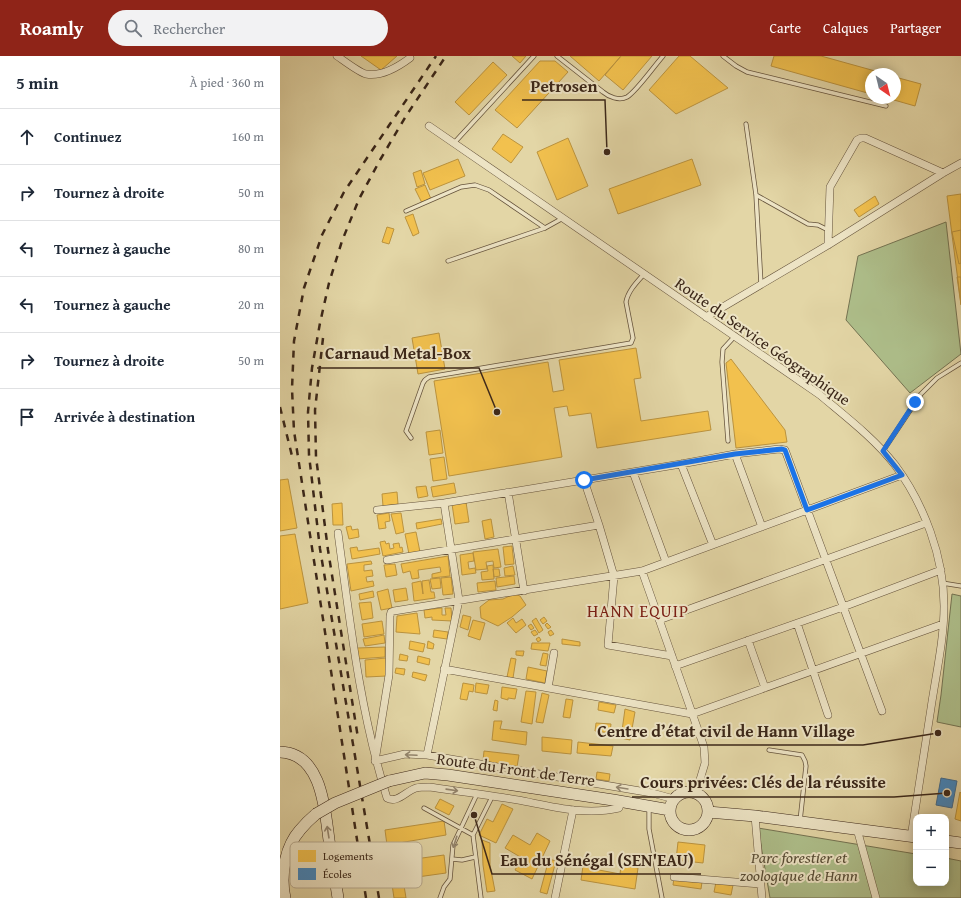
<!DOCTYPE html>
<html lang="fr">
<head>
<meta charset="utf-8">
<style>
  body { margin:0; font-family:"Gentium Book Plus",serif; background:#f2f2f3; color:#1f2937 }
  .controls { position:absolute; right:12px; bottom:12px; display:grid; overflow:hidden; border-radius:8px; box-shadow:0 2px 10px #0003 }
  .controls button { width:36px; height:36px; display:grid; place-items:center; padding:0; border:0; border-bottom:1px solid #e0e1e3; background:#fff; color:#1f2937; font:20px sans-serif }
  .compass { position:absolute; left:585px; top:12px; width:36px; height:36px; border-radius:50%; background:#fff; box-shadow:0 2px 10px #0003; rotate:145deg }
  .stop { position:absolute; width:12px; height:12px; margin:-9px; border:3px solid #1a73e8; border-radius:50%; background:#fff }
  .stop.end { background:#1a73e8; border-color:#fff; box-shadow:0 1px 4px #0008 }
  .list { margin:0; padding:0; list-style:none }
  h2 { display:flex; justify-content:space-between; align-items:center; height:52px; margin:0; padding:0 16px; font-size:17px }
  h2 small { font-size:13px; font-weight:400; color:#747a83 }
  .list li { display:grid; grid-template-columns:26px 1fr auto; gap:12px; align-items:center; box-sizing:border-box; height:56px; padding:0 16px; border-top:1px solid #e0e1e3 }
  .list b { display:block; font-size:15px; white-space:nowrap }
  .list em { font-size:13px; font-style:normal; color:#747a83 }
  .icon { flex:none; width:22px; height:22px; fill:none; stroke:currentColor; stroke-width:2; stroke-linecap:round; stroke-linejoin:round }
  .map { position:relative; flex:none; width:681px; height:842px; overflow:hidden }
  header { display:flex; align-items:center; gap:24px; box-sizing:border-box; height:56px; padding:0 20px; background:#8f2418; color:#fff }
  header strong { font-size:19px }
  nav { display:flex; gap:22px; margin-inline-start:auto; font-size:14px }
  .search { width:280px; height:36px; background:#f2f2f3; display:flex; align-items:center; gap:10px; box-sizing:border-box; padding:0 14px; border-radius:22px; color:#747a83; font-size:15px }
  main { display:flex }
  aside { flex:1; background:#fff }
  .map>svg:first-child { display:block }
</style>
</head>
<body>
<header>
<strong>Roamly</strong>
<div class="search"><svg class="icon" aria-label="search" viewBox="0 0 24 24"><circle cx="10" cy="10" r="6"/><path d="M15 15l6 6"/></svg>Rechercher</div>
<nav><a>Carte</a><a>Calques</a><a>Partager</a></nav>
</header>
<main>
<aside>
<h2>5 min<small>À pied · 360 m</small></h2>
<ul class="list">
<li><svg class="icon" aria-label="ahead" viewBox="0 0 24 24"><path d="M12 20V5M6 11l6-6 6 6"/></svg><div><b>Continuez</b></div><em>160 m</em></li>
<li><svg class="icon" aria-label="right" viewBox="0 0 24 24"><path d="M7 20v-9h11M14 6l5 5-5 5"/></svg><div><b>Tournez à droite</b></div><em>50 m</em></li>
<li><svg class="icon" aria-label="left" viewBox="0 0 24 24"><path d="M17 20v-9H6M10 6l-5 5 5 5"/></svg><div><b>Tournez à gauche</b></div><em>80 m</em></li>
<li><svg class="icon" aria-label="left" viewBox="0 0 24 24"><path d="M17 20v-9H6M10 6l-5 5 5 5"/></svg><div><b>Tournez à gauche</b></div><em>20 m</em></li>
<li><svg class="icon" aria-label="right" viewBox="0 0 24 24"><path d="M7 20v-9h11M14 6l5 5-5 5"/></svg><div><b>Tournez à droite</b></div><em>50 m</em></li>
<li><svg class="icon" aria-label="arrive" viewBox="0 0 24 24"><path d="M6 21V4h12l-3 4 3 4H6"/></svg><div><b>Arrivée à destination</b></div></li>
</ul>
</aside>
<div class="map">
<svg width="681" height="842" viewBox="0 0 681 842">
  <rect width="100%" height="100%" fill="#e3d6a6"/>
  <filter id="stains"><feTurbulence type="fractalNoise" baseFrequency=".005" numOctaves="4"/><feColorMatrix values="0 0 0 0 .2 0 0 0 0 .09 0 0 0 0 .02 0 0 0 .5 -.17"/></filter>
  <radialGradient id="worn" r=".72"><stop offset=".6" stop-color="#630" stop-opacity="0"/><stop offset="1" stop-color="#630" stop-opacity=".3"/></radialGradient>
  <path fill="#aebf8b" stroke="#747352" d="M666,166l15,132 -51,39 -64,-73 12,-64z
    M672,538l9,2v131l-24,-5 4,-27z
    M478,772l158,26v29h30v-25l15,3v37h-191z"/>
  <path fill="#f2c14e" stroke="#bb933e" d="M81,0h36l-16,14z
    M232,0h14l-6,7z
    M290,0h51l-22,25z
    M341,0h31l-29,34 -18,-15z
    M399,0h11l38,32 -52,26 -27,-24z
    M494,0h47l65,18h-15v20l-100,-28z
    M260,5h15l13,11 -51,56 -22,-18z
    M213,6l14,13 -38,40 -14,-13z
    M615,21l26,7 -6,22 -28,-8h8z
    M223,78l20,13 -12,16 -19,-14z
    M288,82l20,48 -31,14 -20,-48z
    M178,103l7,17 -35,14 -7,-17z
    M412,103l9,26 -83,29 -9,-25z
    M141,114l4,14 -8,3 -4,-14z
    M145,129l6,14 -9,4 -7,-14z
    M681,138v110l-14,-108z
    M595,140l4,8 -20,13 -5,-7z
    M133,158l6,19 -6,3 -8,-19z
    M107,171l7,2 -5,15 -7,-2z
    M681,174v33l-2,1 -7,-32z
    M677,221h4v28z
    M159,277l6,36 -27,5 -6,-36z
    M356,292l5,30 -7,1 7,42 67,-10 3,19 -114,18 -6,-35 -22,3 -2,-10 -13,2 8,49 -113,19 -15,-95 114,-19 5,30 11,-2 -5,-30z
    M451,303l54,71 2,12 -51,6 -10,-85z
    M160,374l3,23 -14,2 -3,-23z
    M164,401l3,22 -14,2 -3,-22z
    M8,423l9,49 -17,3v-51z
    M174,427l2,10 -23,4 -2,-10z
    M146,430l2,10 -10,2 -2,-11z
    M117,436l1,12 -15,2 -1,-12z
    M186,446l3,20 -14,2 -3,-20z
    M62,447l1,22h-10l-1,-21z
    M109,457l1,8 -5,1 1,6 -7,1 -2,-14z
    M121,457l3,19 -8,2 -5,-20z
    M161,463l1,5 -25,5 -1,-6z
    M211,463l3,18 -9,2 -3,-18z
    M71,470l1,4 6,-1 1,8 -10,2 -3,-12z
    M136,476l4,20 -11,2 -4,-20z
    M15,478l13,69 -28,6v-73z
    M105,485l1,3 3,-1 1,6 4,-1 -1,-4 6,-1 1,5 2,-1 1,5 -20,4 -3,-14z
    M232,490l2,18 -9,1 -2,-18z
    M77,491l1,4 21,-3 1,6 -28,5 -2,-11z
    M218,493l3,18 -7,1 -1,-7 -7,1 1,7 -11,1 -3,-18z
    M193,497l1,8 -6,1 1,7 6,-1 1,5 -14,2 -2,-20z
    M168,500l2,20 -18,2v-4l9,-2 -1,-5 -22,3 1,8 -7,1 -2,-8 -7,2 -2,-9z
    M91,505l1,3 -8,1v6l8,-1 1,6 -7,1 1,5 6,-1 1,5 -23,5 -4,-27z
    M115,508l2,11 -11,2 -2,-12z
    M213,509l1,14 -12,1 -1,-8 7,-1 -1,-5z
    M233,510l2,9 -10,1 -1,-8z
    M213,513h6l1,7 -6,1z
    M234,520l1,8 -18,3 -1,-9z
    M171,521l2,17 -10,1 -2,-17z
    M160,522l1,10 -9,1 -2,-10z
    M149,524l2,12h3l1,6 -21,3 -2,-18 9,-2 2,13 -1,-13z
    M215,525l1,9 -18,2 -1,-9z
    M126,532l2,12 -13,2 -2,-12z
    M108,533l4,19 -11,2 -4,-18z
    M93,535l1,6 -14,3 -1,-6z
    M234,538l6,2 6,9 -14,12 -14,9 -17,-8 -1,-11 9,-7 14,-1z
    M91,546l2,16 -11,2 -3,-17z
    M162,552v7h4l-1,-7h6l1,13 -20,-1v-3l-7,1 -1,-8z
    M137,557l3,21 -24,-2 1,-16z
    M183,559l8,2 -3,13 -8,-3z
    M264,561l3,4 -4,3 -3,-4z
    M233,562l3,5 6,-4 4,6 -10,8 -9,-10z
    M256,562l7,12 -4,3 -7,-12z
    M193,564l12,3 -5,17 -12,-4z
    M102,565l2,13 -20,3 -2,-13z
    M267,567l4,4 -3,2 -3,-4z
    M251,568l3,4 -3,2 -3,-4z
    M154,574l14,2 -1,7 -14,-2z
    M255,574l3,4 -4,2 -3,-4z
    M271,574l3,4 -4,2 -2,-4z
    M104,579l1,8 -20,3 -2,-7z
    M259,581l2,3 -3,2 -2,-3z
    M282,583l18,3v4l-18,-2z
    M130,585l15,3 -2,8 -14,-3z
    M148,585l6,3 -1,5 -6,-1z
    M252,587h18l-2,8 -17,-2z
    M105,591v10l-28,2v-11z
    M236,595h8l-1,5 -7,-1z
    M263,597l5,1 -2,12 -6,-1z
    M120,598l8,2 -1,5 -8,-1z
    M138,600l12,3 -1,6 -12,-3z
    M106,602l1,18 -21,1 -1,-17z
    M231,602l5,1 -3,19 -6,-1z
    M248,611l19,4 -2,12 -19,-4z
    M116,612l9,1 -1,6 -9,-2z
    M133,616l14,3 -2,6 -13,-4z
    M183,627l11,2 -1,7 -4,-1 -2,9 -7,-1z
    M196,627l13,2 -2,9 -12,-2z
    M222,631l15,2 -2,10 -7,-1v2l-7,-2z
    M246,635l10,1 -4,32 -11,-2z
    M262,637l7,2 -6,28 -7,-1z
    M286,643l7,1 -3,18 -7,-1z
    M215,644l3,1 -1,10 -4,-1z
    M319,646l17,3 -2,8 -16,-3z
    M345,653l10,3 -5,28 -9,-2z
    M214,665h8l-2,8 27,3 -1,13 -34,-5z
    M316,667l15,1 -1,9 -15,-2z
    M262,681l30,3 -1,14 -29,-3z
    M298,686l35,4 -2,10 -34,-3z
    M204,695l35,4 -2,12 -34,-6z
    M317,716l13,2 -1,7 -13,-2z
    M680,736l1,1v28l-6,-2z
    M160,743l14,7 -5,9 -14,-7z
    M222,748l11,5 -17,34 -17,-8 8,-16 6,3z
    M164,765l2,14 -59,10 -2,-15z
    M257,777l13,8 -18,38 -17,-9 7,-12 -17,-10 8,-13 17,10z
    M202,784l8,3v22l5,26 -8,1 -4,-27z
    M398,786l27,3 -2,18 -27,-3z
    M134,798l1,5 29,-4 2,18 -43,6 3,19h-12l-6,-41z
    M269,803l7,2 -9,33 -7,-2z
    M304,803l17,3 -2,8 21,4 1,-9 17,3 -3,21 -54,-9z
    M394,822l28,4 -1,7 -28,-4z
    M436,826l17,3 -2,10 -17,-3z"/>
  <path fill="#3f88c5" stroke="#3e6b91" d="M661,722l16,3 -5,27 -16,-3z"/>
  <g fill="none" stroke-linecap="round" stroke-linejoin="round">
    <defs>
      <path id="service" d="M277,0l46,36c6,5 16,9 24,5 9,-5 28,-32 36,-41
        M443,0l13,10 11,6 139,34
        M466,68l10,71 5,89
        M174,87l80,-87
        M476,139l52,29 10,1 10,5
        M126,155l55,-24 14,-2 14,5 56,38
        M168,205l97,-33 18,-10
        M131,382l-5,-7 17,-48 2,-3 4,-3 202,-34 2,-5 -7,-36c2,-11 11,-20 18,-28
        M448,385l-6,-79 1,-13 12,-13
        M603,395l38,-57 16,-16 24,-15
        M662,527l19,3
        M489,694l33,5 3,6 1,5 -6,55
        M369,751v22l13,69
        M144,752l49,27
        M172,803l10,1 13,-3
        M160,842l4,-11 6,-8 3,-34 24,-51
        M201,842l-8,-63 19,-38"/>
      <path id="minor" d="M57,0c6,4 23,17 29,18 16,3 32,-7 44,-16
        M149,70l391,269c26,22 54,43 75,70 29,39 49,92 49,141 0,34 -8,68 -13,102 -7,43 -13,86 -20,129
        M548,189l2,-58 27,-47 4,-2h4l78,35
        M426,261l122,-72 115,-72 18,-10
        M455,398l27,73
        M401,408l32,81
        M353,416l33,90
        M304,424l15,45
        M228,436l16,99
        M97,454l67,-7 237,-39 54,-10 44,-5 6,1 97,261
        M58,477c12,89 22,179 49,265 10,6 19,-7 29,-10 4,-1 9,-1 13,-1 29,4 59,8 89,13 32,6 67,16 101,8l2,-7
        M107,504l212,-35 15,51 -6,69 64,11
        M362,515l62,176 1,16 -9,30
        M379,564l267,-97
        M517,567l31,92
        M468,584l17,48
        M395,610l168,-59 98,-37
        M164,613l248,45 251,-90
        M268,632l6,-35
        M147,699l32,-155 -15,-97
        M95,705l14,-86 1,-59 1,-4 3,-1 248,-40 260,-96
        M95,705l30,-7 22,1 225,38 22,6
        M475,760l7,82
        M577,773l19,69
        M394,821l86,7
        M275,842l18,-88"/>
      <path id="secondary" d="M0,696c42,1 45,58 49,88 3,19 6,39 9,58
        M109,725l36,-8 23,2 165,25 57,10
        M390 755a19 19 0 1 1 38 0a19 19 0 1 1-38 0Z
        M428,756l47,4 161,21
        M666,785l15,2
        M5,842c-5,-22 0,-51 15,-68 5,-6 10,-11 16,-16"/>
    </defs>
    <use href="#service" stroke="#65533c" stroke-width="5"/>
    <use href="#minor" stroke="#65533c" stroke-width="8"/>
    <use href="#secondary" stroke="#3b2719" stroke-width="12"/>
    <use href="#service" stroke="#ede4c5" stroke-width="3.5"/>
    <use href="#minor" stroke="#ede4c5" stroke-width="7"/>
    <use href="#secondary" stroke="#ede4c5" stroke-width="11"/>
    <path stroke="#3b2719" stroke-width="2.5" stroke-dasharray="7 7" stroke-linecap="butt" d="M43,282l-8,72 1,47 12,93 30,188
      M0,351l13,53
      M86,842l-72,-467 -2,-42 2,-48 10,-53 18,-53 22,-43 92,-136
      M99,842l-59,-349 -11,-94 -1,-43 4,-44 8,-45 9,-40 13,-42 17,-42 21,-39 26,-44 40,-60"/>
    <defs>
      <path id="secondary-bridge" d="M36,758l19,-11 54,-22"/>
    </defs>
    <use href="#secondary-bridge" stroke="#3b2719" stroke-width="12" stroke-linecap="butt"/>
    <use href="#secondary-bridge" stroke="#ede4c5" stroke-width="11"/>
  </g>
  <defs><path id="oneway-shaft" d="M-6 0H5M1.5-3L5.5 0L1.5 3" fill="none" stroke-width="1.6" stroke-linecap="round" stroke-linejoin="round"/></defs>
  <g stroke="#94866f">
    <use href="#oneway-shaft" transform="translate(131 699) rotate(-177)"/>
    <use href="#oneway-shaft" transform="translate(342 732) rotate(-171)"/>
    <use href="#oneway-shaft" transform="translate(172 734) rotate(8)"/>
    <use href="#oneway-shaft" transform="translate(48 776) rotate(-99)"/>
    <use href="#oneway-shaft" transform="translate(175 786) rotate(108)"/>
  </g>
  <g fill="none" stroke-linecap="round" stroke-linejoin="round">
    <path stroke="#1a73e8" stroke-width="5" d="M304,424l151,-26 47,-5 3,1 22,60 95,-35 -19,-24 32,-49"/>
  </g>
  <g text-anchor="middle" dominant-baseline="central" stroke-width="4" stroke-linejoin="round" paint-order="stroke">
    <g font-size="16" fill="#3b2719" stroke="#ede4c5">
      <text transform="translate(483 285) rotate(35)">Route du Service Géographique</text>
      <text transform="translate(236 713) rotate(8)">Route du Front de Terre</text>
    </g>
    <g font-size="16" font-style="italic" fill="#584d36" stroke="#ede4c5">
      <text x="519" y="801">Parc forestier et<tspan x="519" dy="18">zoologique de Hann</tspan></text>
    </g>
    <g font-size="17" letter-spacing="1" fill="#7a1f14" stroke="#ede4c5">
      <text x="358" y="554">HANN EQUIP</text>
    </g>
  </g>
  <rect x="10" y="786" width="132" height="46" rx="6" fill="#ede4c5" stroke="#b8ab91" stroke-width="1"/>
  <rect x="18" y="794" width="18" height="12" fill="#f2c14e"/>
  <rect x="18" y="812" width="18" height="12" fill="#3f88c5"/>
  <g font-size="11" fill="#3b2719">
    <text x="43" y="804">Logements</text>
    <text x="43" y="822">Écoles</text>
  </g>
  <path fill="none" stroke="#3b2719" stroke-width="1.5" d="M327 96L325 44H242M217 356L199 312H37M658 677L583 689H309M667 737L614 741H352M194 759L212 818H421"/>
  <g fill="#3b2719" stroke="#ede4c5" stroke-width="1.5">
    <circle cx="327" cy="96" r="4"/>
    <circle cx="217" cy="356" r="4"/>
    <circle cx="658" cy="677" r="4"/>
    <circle cx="667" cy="737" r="4"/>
    <circle cx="194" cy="759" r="4"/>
  </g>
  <g font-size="17" text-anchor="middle" font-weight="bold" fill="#3b2719" stroke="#ede4c5" stroke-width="4" stroke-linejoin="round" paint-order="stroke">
    <text x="284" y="36">Petrosen</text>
    <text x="118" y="303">Carnaud Metal-Box</text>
    <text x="446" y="681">Centre d’état civil de Hann Village</text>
    <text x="483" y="732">Cours privées: Clés de la réussite</text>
    <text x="317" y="810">Eau du Sénégal (SEN'EAU)</text>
  </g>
  <rect width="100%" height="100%" filter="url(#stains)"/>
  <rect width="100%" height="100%" fill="url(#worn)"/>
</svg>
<div class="controls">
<button>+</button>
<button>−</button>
</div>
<svg class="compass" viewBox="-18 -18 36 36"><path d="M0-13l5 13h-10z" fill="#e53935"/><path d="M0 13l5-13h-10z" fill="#747a83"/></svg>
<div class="stop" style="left:304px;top:424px"></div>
<div class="stop end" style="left:635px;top:346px"></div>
</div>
</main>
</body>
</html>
